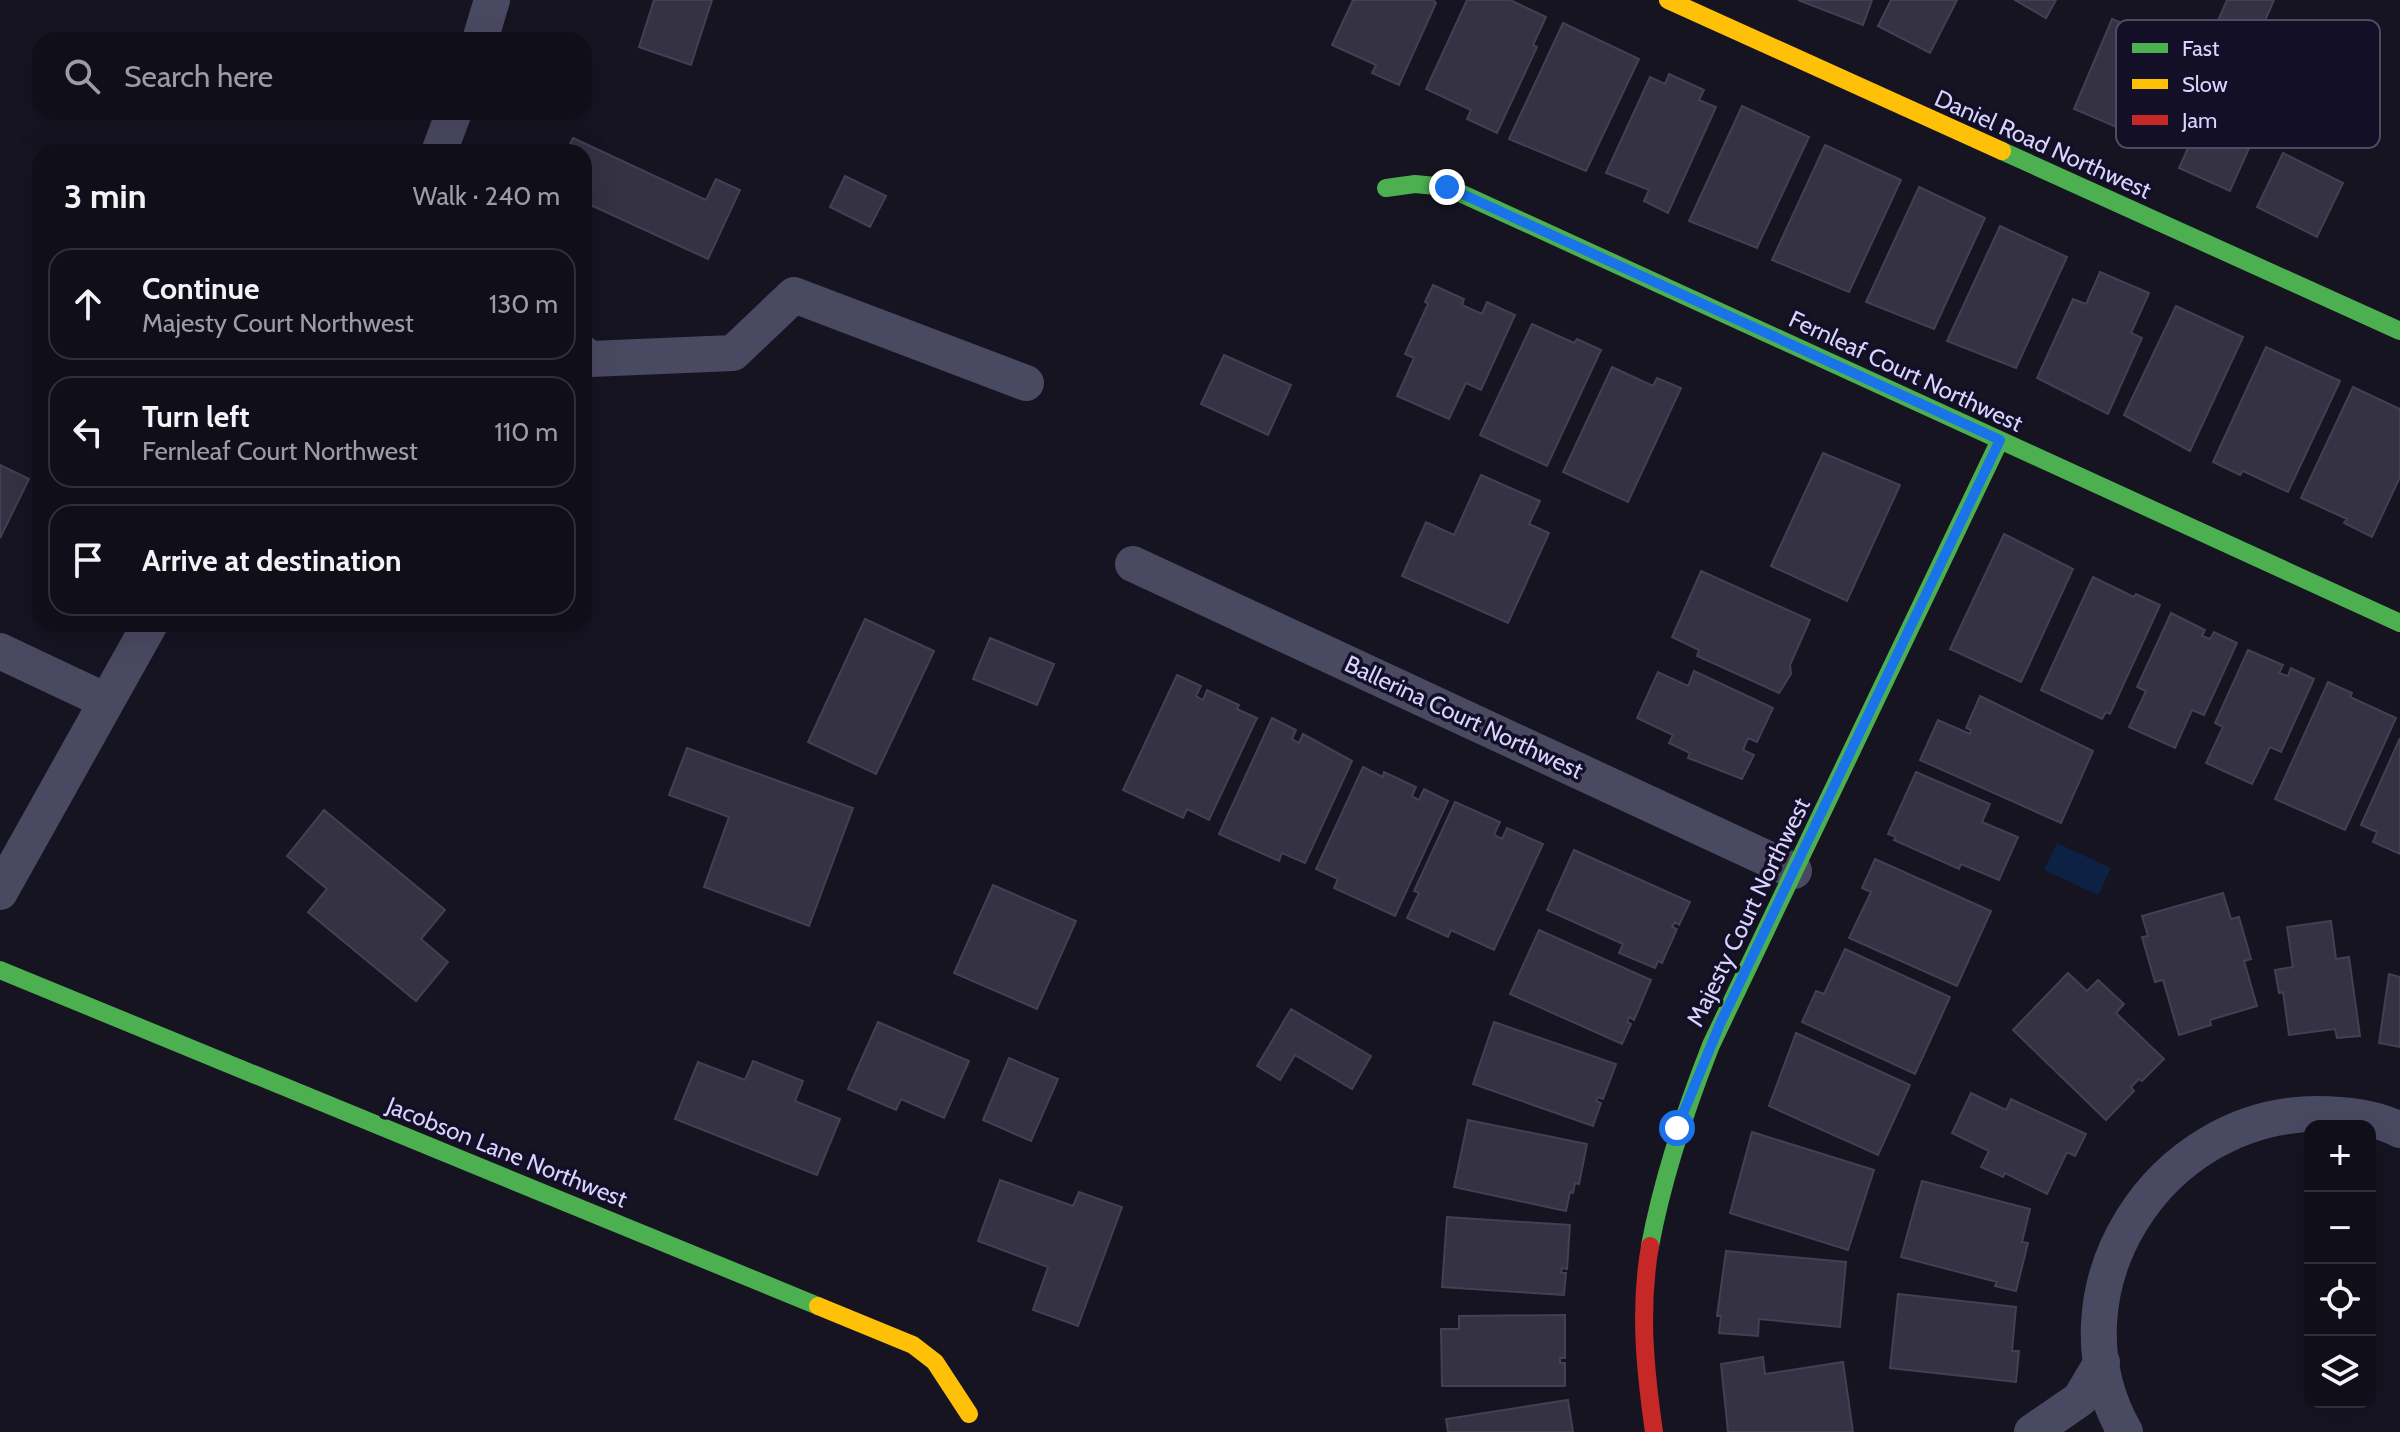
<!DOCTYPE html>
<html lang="en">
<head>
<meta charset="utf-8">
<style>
  body { margin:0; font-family:Cabin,sans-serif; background:#191822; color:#f1f3f6 }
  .controls { position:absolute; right:24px; bottom:24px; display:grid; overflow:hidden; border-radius:16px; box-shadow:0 8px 32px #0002 }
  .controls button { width:72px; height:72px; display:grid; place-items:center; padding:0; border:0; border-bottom:2px solid #302f38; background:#100f19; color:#f1f3f6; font:40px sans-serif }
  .stop { position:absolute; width:24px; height:24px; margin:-18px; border:6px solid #1a73e8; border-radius:50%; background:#fff }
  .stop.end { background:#1a73e8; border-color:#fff; box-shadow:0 2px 8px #0008 }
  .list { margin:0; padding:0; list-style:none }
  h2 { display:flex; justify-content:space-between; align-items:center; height:104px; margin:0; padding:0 32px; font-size:34px }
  h2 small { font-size:26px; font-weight:400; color:#9c9ca2 }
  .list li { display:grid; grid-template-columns:52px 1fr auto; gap:24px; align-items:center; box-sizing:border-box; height:112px; margin:0 16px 16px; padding:0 16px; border:2px solid #302f38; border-radius:24px }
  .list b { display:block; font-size:30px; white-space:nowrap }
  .list p { margin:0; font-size:26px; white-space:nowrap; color:#9c9ca2 }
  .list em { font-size:26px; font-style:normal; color:#9c9ca2 }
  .icon { flex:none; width:44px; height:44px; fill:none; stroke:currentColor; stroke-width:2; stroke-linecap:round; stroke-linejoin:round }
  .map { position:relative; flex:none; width:2400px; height:1432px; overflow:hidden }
  .search { position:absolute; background:#100f19; box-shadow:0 8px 32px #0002; left:32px; top:32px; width:560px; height:88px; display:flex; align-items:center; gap:20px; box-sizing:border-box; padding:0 28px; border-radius:24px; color:#9c9ca2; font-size:30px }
  .panel { position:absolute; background:#100f19; box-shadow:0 8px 32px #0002; left:32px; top:144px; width:560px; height:488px; border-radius:24px }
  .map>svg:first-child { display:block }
</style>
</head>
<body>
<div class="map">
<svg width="2400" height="1432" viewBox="0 0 2400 1432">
  <rect width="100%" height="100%" fill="#161421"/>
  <path fill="#0d2144" d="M2057,843l54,25 -13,27 -54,-25z"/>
  <path fill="#343243" stroke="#433f54" stroke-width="2" d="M654,0h58l-21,65 -52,-18z
    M1353,0h80l3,3 -37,82 -27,-12 4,-8 -44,-20z
    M1467,0h43l36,17 -13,28 4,2 -40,86 -30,-14 4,-9 -45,-21z
    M1798,0h74l-9,25z
    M1891,0h66l-27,53 -52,-27z
    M2015,0h41l-10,18z
    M2227,0h47l-33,75 34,15 -45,101 -51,-23 43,-96 -22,-10z
    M2112,19l59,24 -38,91 -59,-25z
    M1563,23l76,36 -53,112 -77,-32z
    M1669,74l35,16 -5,10 17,7 -48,106 -24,-12 5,-11 -43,-17 44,-96 15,7z
    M1742,106l67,31 -52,111 -68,-27z
    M573,138l133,62 10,-21 24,11 -32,69 -124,-57v-50h-18z
    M1825,145l76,35 -52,112 -77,-32z
    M2283,153l60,30 -26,54 -60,-30z
    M845,176l41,20 -16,31 -40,-20z
    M1919,187l66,31 -51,111 -68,-27z
    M2000,226l67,31 -51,111 -69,-27z
    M2100,272l49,21 -18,40 11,5 -34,76 -71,-36 36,-79 13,5z
    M1433,285l31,14 -2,6 20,9 5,-12 28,13 -34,75 -15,-7 -17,36 -52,-23 17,-38 -9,-4 23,-50 -3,-2z
    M2176,306l67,31 -53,114 -66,-36z
    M1532,324l42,19 3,-4 24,11 -54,116 -67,-31z
    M2266,347l74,34 -52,111 -45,-21 -3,4 -27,-13z
    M1224,355l67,30 -23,50 -67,-31z
    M1612,367l41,19 4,-8 24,10 -53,114 -65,-30z
    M2353,387l47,22v68l-28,60 -28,-14 3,-4 -46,-21z
    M1823,453l77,32 -53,116 -76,-35z
    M0,465l29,14 -29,59z
    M1481,475l59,26 -11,23 20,9 -41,90 -106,-47 24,-54 28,13z
    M2004,534l69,35 -52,113 -71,-33z
    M1701,571l109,49 -20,45 1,9 -12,19 -82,-37 2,-6 -27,-13z
    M2093,577l41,20 2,-3 24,11 -50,109 -4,-2 -4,7 -61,-29z
    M2171,613l34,17 -3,6 8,3 4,-7 23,11 -33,72 -12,-5 -17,38 -46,-21 17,-36 -9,-4z
    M865,619l69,32 -58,123 -68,-32z
    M990,638l64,26 -17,41 -64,-26z
    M2248,650l35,15 -4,8 9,3 3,-8 23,11 -33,73 -11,-5 -18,37 -46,-21 17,-36 -8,-4z
    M1694,671l79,37 -16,34 -9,-4 -5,12 11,5 -12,24 -54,-21 2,-5 -21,-10 4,-8 -36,-17 21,-46 30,14z
    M1177,675l24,11 -5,10 7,4 4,-10 32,15 -2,4 20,9 -48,102 -22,-11 -4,9 -60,-28z
    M2328,682l24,11 -2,4 46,21 -51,112 -70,-31z
    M1980,696l113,55 -32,72 -141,-63 18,-40 32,14 1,-4 -5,-2z
    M1272,718l24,12 -4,9 7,4 4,-9 49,27 -47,102 -23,-10 -3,8 -60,-27z
    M2400,738v116l-27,-12 4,-10 -16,-7z
    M687,748l166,60 -44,118 -105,-39 25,-70 -60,-22z
    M1363,767l20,10 1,-5 32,15 -4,9 7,4 5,-11 24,12 -53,115 -61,-28 4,-9 -22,-10z
    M1916,772l74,32 -8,18 36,15 -19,43 -38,-16 -2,5 -65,-29 2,-3 -8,-3z
    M1455,802l45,20 -6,13 8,4 5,-11 36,16 -49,106 -43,-20 -3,7 -41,-19 12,-25 -5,-2z
    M324,810l121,100 -24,29 27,23 -32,39 -108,-89 19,-23 -40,-33z
    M1574,850l116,52 -11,23 -4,-3 -3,5 5,2 -15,34 -4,-2 -3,7 -36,-15 4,-9 -76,-34z
    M1875,859l116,52 -34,75 -108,-48 22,-46 -9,-4z
    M993,885l83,36 -39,88 -83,-36z
    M2223,893l8,26 8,-2 12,42 -7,2 13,45 -47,14 1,5 -32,10 -16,-55 -8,2 -13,-45 6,-1 -6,-20z
    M2331,921l5,38 13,-2 11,79 -23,2 -2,-9 -46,6 -6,-43 -4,1 -4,-23 18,-3 -6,-40z
    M1539,930l112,50 -17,40 -5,-3 -2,5 4,2 -9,20 -112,-50z
    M1845,949l105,48 -35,77 -113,-52 14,-31 8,3z
    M2068,973l19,18 11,-11 26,24 -8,9 48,46 -22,22 -3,-2 -8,8 3,4 -28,29 -93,-90z
    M2389,974l11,3v70l-21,-4z
    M1291,1009l80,47 -19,33 -57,-34 -15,25 -23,-14z
    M878,1022l91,39 -25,57 -43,-19 -5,11 -48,-21z
    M1494,1022l122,42 -13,35 -5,-2 -2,4 5,2 -8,23 -120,-42z
    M1796,1033l114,52 -32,70 -109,-49z
    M1009,1058l49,21 -27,62 -48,-21z
    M753,1061l50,20 -8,20 45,18 -23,56 -142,-56 23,-57 47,18z
    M1971,1093l35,17 5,-11 75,35 -11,22 -8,-4 -20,42 -42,-21 -2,4 -22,-10 8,-16 -37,-18z
    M1468,1120l119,24 -8,40 -4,-1 -2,10 -3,-1 -4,19 -112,-24z
    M1752,1132l122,38 -26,80 -118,-37z
    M1000,1180l73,26 6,-14 43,15 -44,119 -45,-16 15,-43 -70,-26z
    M1922,1181l108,28 -8,33 6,1 -12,48 -21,-5 2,-4 -96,-25z
    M1447,1217l123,8 -3,44 -5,-1 -1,5h5l-2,22 -122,-8z
    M1726,1251l120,11 -6,65 -81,-8 -1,17 -39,-3 2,-17h-4z
    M1898,1294l118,13 -4,44h7l-3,31 -126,-14z
    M1565,1315v43h-5v5h5v23h-123l-1,-57h18v-13z
    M1763,1357l2,17 78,-12 10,70h-125l-7,-68z
    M1568,1400l5,32h-125l-2,-13z"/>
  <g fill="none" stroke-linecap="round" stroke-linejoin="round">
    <path stroke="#4a4962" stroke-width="36" d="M480,40l12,-40
      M439,152l15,-40
      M584,354l6,5 143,-6 61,-58 232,88
      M1133,564l661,307
      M0,651l106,50
      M0,892l150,-268
      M2032,1432l48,-33 22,-37
      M2125,1432c-80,-141 34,-318 192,-318 27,0 58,3 83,16"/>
    <path stroke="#4caf50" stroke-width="18" d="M2002,151l398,180
      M1386,188l29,-4 32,3 953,436
      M0,970l818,336
      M1650,1246c13,-70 35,-135 61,-201l289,-605"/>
    <path stroke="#ffc107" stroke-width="18" d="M1668,0l334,151
      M818,1306l95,39 22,17 34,52"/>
    <path stroke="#c62828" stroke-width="18" d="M1650,1246c-11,63 -5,123 4,186"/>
  </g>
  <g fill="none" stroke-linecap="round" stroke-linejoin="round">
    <path stroke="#1a73e8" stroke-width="10" d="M1447,187l553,253 -280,584 -43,104"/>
  </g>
  <g text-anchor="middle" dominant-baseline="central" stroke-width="7" stroke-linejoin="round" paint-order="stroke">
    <g font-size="24" fill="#d9d4ff" stroke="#130f26">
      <text transform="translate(2043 144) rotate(24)">Daniel Road Northwest</text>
      <text transform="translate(1906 371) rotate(25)">Fernleaf Court Northwest</text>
      <text transform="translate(1464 717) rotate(25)">Ballerina Court Northwest</text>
      <text transform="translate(1748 912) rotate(-64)">Majesty Court Northwest</text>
      <text transform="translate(507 1152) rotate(22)">Jacobson Lane Northwest</text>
    </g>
  </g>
  <rect x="2116" y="20" width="264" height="128" rx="12" fill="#130f26" stroke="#4e4a67" stroke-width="2"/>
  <rect x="2132" y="43" width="36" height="10" fill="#4caf50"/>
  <rect x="2132" y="79" width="36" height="10" fill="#ffc107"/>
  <rect x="2132" y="115" width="36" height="10" fill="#c62828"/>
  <g font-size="22" fill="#d9d4ff">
    <text x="2182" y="56">Fast</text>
    <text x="2182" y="92">Slow</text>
    <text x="2182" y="128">Jam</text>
  </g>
</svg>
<div class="controls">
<button>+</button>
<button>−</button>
<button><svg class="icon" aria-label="locate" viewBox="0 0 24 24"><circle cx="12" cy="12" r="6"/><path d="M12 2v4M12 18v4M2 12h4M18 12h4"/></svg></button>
<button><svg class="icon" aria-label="layers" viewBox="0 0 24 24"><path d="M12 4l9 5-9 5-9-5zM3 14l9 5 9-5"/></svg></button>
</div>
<div class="stop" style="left:1677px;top:1128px"></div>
<div class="stop end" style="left:1447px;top:187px"></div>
<div class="search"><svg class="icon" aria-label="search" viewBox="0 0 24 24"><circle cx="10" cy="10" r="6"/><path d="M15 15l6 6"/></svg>Search here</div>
<section class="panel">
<h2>3 min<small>Walk · 240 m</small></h2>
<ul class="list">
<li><svg class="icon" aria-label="ahead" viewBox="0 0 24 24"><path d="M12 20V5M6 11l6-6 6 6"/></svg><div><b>Continue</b><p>Majesty Court Northwest</p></div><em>130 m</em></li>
<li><svg class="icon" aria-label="left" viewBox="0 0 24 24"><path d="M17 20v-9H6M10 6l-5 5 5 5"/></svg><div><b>Turn left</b><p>Fernleaf Court Northwest</p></div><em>110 m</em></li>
<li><svg class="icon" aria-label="arrive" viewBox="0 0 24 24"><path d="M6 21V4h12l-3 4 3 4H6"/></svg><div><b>Arrive at destination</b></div></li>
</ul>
</section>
</div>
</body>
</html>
